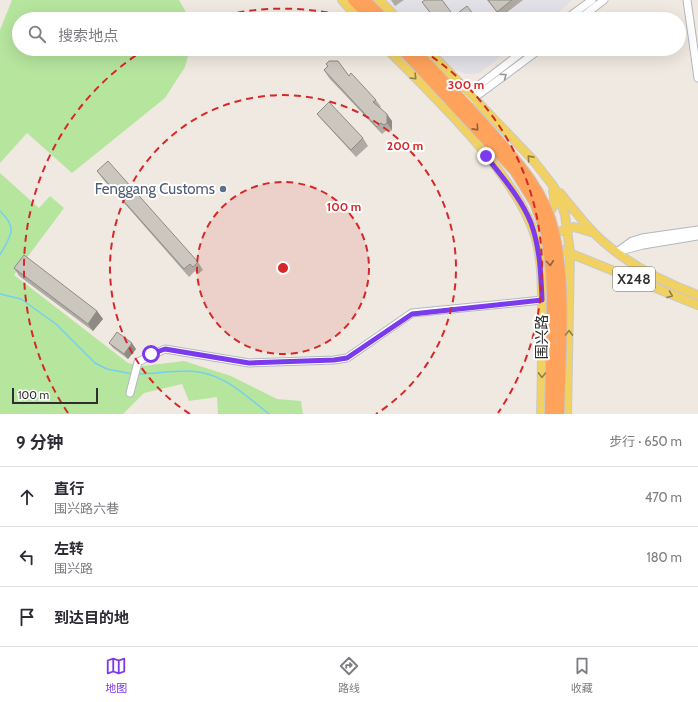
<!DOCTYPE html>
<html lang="zh">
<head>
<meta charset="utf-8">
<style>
  body { margin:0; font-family:Cabin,"Noto Sans SC",sans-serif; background:#f7f7f7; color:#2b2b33 }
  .scale { position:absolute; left:12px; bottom:10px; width:86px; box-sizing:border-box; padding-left:4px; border:2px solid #2e2e2e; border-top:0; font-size:11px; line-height:14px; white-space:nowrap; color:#2e2e2e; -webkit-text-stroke:3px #fff; paint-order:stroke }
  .stop { position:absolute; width:12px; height:12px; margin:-9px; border:3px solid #7c3aed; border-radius:50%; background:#fff }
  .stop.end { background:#7c3aed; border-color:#fff; box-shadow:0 1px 4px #0008 }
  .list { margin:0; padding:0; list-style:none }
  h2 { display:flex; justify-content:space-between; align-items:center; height:52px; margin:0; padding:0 16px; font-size:17px }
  h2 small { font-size:13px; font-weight:400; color:#7c7c81 }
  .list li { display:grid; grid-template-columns:26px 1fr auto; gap:12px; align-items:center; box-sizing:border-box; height:60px; padding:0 16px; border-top:1px solid #e1e1e2 }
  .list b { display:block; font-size:15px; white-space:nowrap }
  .list p { margin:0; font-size:13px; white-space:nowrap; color:#7c7c81 }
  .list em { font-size:13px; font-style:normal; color:#7c7c81 }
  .icon { flex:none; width:22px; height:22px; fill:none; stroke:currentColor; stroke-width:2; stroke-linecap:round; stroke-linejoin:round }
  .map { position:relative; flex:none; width:698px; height:414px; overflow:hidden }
  .search { position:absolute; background:#fff; box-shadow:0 4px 16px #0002; left:12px; right:12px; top:12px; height:44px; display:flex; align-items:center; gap:10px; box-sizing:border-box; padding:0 14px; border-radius:22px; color:#7c7c81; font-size:15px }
  .sheet { height:232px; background:#fff }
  nav { display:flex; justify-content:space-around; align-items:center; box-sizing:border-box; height:56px; border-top:1px solid #e1e1e2; background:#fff; font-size:11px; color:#7c7c81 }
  nav a { display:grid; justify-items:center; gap:2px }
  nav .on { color:#7c3aed }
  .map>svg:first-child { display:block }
</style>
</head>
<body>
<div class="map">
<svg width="698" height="414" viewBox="0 0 698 414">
  <rect width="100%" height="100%" fill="#efe9e1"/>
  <path fill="#e3e1e8" d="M386,0h187l-24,19h-144z
    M434,49h76l-30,24 -7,1h-7l-13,-5z"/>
  <path fill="#b6e59e" d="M12,0h167l11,19h-171v30h171l-5,18 -20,31 -93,75 -45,-40 -27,30v-133z
    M0,173l39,35 11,-12 14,12 -50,67 114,88 15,3 41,-5 47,15 46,23 24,2 2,13h-85l-1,-17 -28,4 -7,-17 -38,9 -21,21h-123z"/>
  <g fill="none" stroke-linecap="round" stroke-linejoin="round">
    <path stroke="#75cff0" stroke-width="1.5" d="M0,211c19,18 10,25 0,44
      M0,294l21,5 35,25 39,39 12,6 26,5
      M137,374c16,0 32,-3 49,-3 34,-1 58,23 83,43"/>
    <defs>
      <path id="minor" d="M687,0l11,78
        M566,19l26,-19
        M579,19l25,-19
        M465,96l61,-47
        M470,101l70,-52
        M624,250l19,-5 55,-9
        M617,252l15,-11 10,-3 56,-8
        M130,393l8,-31 27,-13 84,14 85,-3 13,-2 65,-45 130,-13"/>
      <path id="major" d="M342,0l17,19
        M379,0l19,19
        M387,49c47,48 131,126 149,190 7,26 6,57 6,84 0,30 0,61 -1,91
        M427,49l106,111 21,27 6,12 5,16 5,37 -3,162
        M560,193c11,13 22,28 34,40 29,29 66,48 104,62
        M543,216c11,-5 13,-14 10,-25
        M549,235l25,-8 17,5
        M552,246l146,59"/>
      <path id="highway" d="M353,0l19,19
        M365,0l19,19"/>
    </defs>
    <use href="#minor" stroke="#b4b7c1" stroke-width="9"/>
    <use href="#major" stroke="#c9c9c9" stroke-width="10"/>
    <use href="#highway" stroke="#c9c9c9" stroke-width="12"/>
    <use href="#minor" stroke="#fff" stroke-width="7"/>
    <use href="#major" stroke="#f2d163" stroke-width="8"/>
    <use href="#highway" stroke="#ffa35c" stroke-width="10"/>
    <defs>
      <path id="highway-bridge" d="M402,49l113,122 20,32 11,30 5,38 1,25 -2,118
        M413,49c24,24 48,50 71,75 29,33 60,64 70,108 13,57 6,124 5,182"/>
    </defs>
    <use href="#highway-bridge" stroke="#c9c9c9" stroke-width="12" stroke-linecap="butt"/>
    <use href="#highway-bridge" stroke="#ffa35c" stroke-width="10"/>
  </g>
  <path fill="#afaba4" d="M391,0h13l-9,6z
    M487,0h36l-22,17z
    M475,49h9l-6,4z
    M326,64l23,12 27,24 5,7 -1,1 12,13v9l-3,3 -2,-3 -5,4 -53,-56 -5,-8 4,-3z
    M317,114l46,24 5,8 -12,11 -33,-36z
    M97,171l101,91 5,8 -5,4 -3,-3 -6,6 -86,-98z
    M14,268l83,43 6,8 -10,12 -74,-55z
    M109,343l27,6 -8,10 -15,-11z"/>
  <path fill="#8e8b86" d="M387,114l5,7v9l-5,-7z
    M97,311l6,8 -10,12 -5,-7z
    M132,343l4,6 -8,10 -4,-5z"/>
  <path fill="#cbc7bf" stroke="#8e8b86" d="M425,0h17l12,16 13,-10 10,13h-42l-13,-17z
    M488,0h24l-15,12z
    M329,61h9l11,15 2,-3 25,27 -3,2 14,12v9l-3,2 -3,-2 -4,4 -53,-57 4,-4 -2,-2z
    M329,102l34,36 -12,12 -34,-36z
    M108,161l90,101 -5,5 -3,-3 -6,5 -87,-98z
    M24,255l73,56 -9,13 -74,-56z
    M117,332l15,11 -8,11 -15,-11z"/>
  <defs><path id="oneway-chevron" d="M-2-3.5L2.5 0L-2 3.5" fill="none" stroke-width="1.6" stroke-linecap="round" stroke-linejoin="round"/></defs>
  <use stroke="#969696" href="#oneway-chevron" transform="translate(504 76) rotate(-37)"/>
  <g stroke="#908048">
    <use href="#oneway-chevron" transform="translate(414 77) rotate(46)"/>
    <use href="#oneway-chevron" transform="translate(530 158) rotate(-132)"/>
    <use href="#oneway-chevron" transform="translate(670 295) rotate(22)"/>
    <use href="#oneway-chevron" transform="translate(569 333) rotate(-89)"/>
    <use href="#oneway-chevron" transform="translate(542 375) rotate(91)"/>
  </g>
  <g stroke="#8c6343">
    <use href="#oneway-chevron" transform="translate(476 128) rotate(48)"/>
    <use href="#oneway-chevron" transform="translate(550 263) rotate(85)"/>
  </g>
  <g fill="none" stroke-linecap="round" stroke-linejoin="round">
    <path stroke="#7c3aed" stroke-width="5" d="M151,354l14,-5 84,14 85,-3 13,-2 65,-44 130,-14c-1,-26 -2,-52 -11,-77 -10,-25 -29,-46 -45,-67"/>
  </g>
  <circle cx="283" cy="268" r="86" fill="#d62828" fill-opacity=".12"/>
  <g fill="none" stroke="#d62828" stroke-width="2" stroke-dasharray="7 5">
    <circle cx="283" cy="268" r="86"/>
    <path d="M190 414A173 173 0 1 1 376 414"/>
    <path d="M68 413A259 259 0 0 1 144 50M214 18A259 259 0 0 1 352 18M422 50A259 259 0 0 1 498 413"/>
  </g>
  <circle fill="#5c6f8a" stroke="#fff" stroke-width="1.5" cx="223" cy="189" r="4"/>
  <g text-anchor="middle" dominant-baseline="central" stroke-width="4" stroke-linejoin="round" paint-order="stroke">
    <rect fill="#fff" stroke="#6d6d6d" stroke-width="1" x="613" y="267" width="42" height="24" rx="3"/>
    <g font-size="14" font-weight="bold" fill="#2e2e2e">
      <text x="634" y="279">X248</text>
    </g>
    <g font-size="15" fill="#4e5e75" stroke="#fff" text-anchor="end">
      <text x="215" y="189">Fenggang Customs</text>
    </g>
    <g font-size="15" fill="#2e2e2e" stroke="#fff">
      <text transform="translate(542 337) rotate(-90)">围兴路</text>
    </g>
  </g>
  <circle cx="283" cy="268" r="6" fill="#d62828" stroke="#fff" stroke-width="2"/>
  <g font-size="12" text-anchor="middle" font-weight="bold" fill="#d62828" stroke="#fff" stroke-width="4" stroke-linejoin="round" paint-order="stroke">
    <text x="466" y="89">300 m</text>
    <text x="405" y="150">200 m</text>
    <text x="344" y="211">100 m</text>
  </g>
</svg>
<div class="scale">100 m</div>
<div class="stop" style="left:151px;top:354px"></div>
<div class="stop end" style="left:486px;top:156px"></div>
<div class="search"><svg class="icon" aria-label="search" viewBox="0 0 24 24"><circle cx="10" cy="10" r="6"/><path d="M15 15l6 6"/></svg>搜索地点</div>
</div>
<section class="sheet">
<h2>9 分钟<small>步行 · 650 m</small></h2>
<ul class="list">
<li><svg class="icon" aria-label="ahead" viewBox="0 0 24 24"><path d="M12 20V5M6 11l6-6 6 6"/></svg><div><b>直行</b><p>围兴路六巷</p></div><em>470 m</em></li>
<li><svg class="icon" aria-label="left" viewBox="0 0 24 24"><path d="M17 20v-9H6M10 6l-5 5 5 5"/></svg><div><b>左转</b><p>围兴路</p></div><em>180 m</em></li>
<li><svg class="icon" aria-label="arrive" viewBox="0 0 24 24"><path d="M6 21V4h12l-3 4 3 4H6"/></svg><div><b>到达目的地</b></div></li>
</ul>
</section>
<nav>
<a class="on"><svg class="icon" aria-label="map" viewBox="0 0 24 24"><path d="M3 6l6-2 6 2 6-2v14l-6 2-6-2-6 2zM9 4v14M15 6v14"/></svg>地图</a>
<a><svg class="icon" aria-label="directions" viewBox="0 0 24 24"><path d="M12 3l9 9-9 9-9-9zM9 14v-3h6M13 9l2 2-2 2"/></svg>路线</a>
<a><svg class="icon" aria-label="saved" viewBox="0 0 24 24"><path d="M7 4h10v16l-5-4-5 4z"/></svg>收藏</a>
</nav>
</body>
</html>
